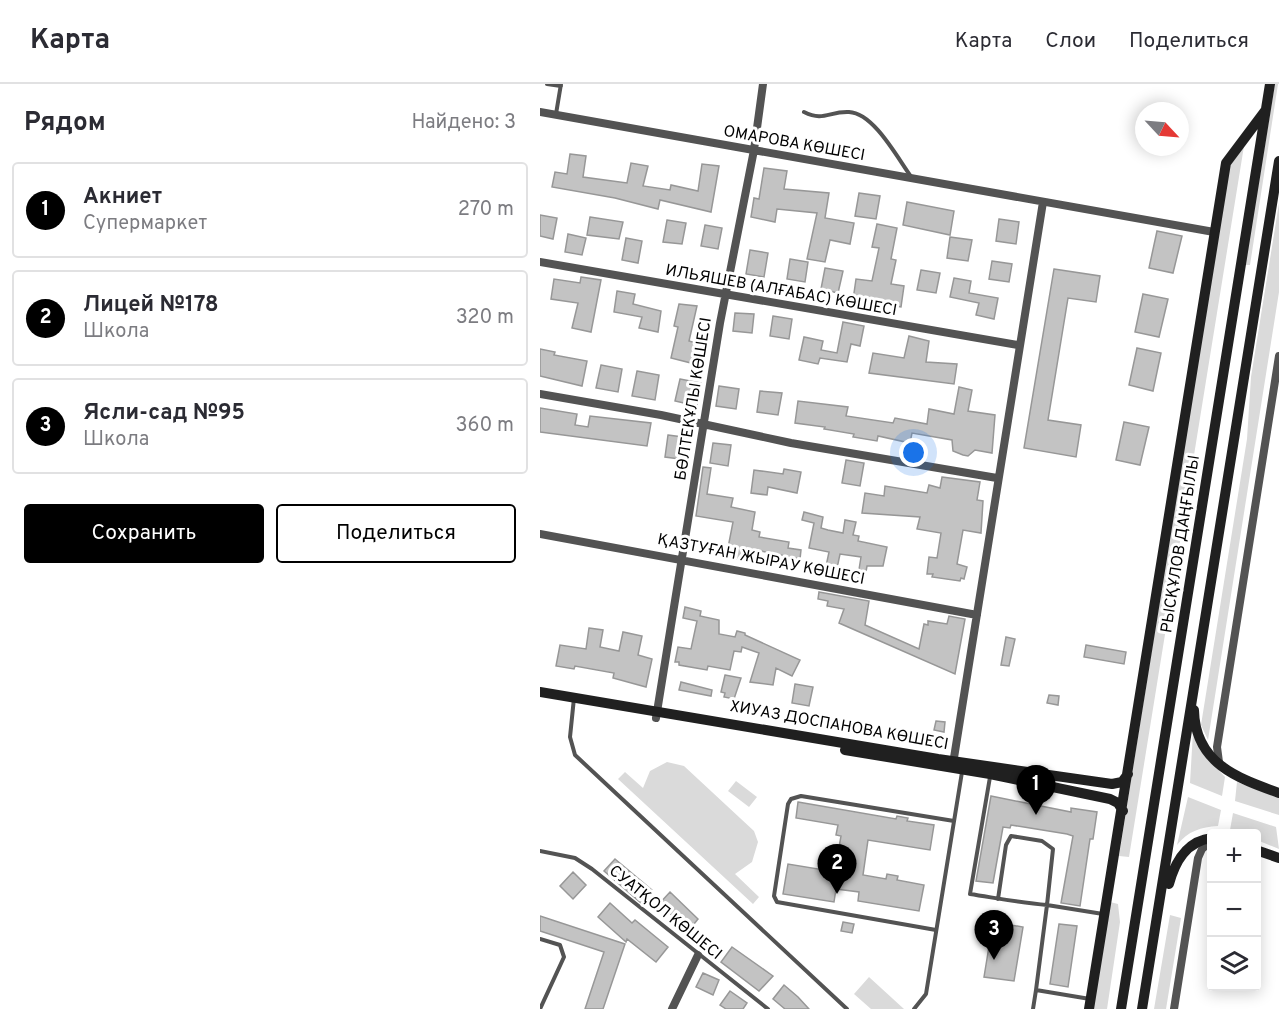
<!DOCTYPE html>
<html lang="ru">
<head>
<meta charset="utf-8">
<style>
  body { margin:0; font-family:Overpass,sans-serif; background:#f2f2f3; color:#2b2b33 }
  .controls { position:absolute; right:18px; bottom:18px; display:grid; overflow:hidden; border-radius:6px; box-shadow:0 3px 15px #0003 }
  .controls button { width:54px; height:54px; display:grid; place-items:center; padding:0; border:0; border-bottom:2px solid #e1e1e2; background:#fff; color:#2b2b33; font:30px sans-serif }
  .compass { position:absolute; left:595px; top:18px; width:54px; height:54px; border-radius:50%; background:#fff; box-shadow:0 3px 15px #0003; rotate:116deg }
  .you { position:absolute; left:374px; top:369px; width:21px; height:21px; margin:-15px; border:4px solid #fff; border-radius:50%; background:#1a73e8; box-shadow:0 0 0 9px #1a73e833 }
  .badge { display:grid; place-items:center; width:39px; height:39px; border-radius:50%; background:#000; color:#fff; font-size:20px; font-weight:700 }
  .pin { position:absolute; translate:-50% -50px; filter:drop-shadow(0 2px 3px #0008) }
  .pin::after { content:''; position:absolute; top:32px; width:21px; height:18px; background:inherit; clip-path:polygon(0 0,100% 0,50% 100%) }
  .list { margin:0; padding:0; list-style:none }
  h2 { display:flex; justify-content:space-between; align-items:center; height:78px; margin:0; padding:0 24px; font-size:26px }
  h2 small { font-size:20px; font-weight:400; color:#7c7c81 }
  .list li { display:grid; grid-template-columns:39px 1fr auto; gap:18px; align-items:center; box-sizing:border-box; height:96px; margin:0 12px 12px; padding:0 12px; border:2px solid #e1e1e2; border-radius:6px }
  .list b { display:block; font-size:22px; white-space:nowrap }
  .list p { margin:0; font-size:20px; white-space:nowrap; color:#7c7c81 }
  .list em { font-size:20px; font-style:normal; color:#7c7c81 }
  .actions { display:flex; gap:12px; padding:18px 24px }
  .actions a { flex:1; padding:14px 0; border:2px solid #000; border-radius:6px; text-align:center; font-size:21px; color:#000 }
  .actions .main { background:#000; color:#fff }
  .icon { flex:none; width:33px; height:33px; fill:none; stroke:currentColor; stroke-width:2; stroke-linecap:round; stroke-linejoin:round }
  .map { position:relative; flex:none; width:739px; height:925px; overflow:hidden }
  header { display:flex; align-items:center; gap:36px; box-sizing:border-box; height:84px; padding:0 30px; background:#fff; border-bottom:2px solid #e1e1e2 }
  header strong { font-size:28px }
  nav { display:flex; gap:33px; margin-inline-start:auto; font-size:21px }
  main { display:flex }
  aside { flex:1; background:#fff }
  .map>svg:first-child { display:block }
</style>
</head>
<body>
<header>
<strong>Карта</strong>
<nav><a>Карта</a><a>Слои</a><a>Поделиться</a></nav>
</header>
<main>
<aside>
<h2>Рядом<small>Найдено: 3</small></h2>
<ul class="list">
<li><span class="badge">1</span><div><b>Акниет</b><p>Супермаркет</p></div><em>270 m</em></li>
<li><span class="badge">2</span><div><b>Лицей №178</b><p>Школа</p></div><em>320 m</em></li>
<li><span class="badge">3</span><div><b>Ясли-сад №95</b><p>Школа</p></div><em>360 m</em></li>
</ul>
<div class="actions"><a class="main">Сохранить</a><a>Поделиться</a></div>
</aside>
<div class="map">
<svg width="739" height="925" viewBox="0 0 739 925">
  <rect width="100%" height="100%" fill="#fff"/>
  <path fill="#dadada" d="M735,0h3l-28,181h-5z
    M704,62l-115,711 -10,-1 110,-690z
    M739,119v89l-71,448 -7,-15 46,-286 4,-62z
    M653,648l8,19 24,26 -3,19 -32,-13z
    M127,678l17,4 70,65 4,11 -6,20 -17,12 24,23 -6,7 -135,-125 7,-7 18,16 7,-17z
    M196,697l21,16 -8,10 -21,-16z
    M697,698l42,16v17l-44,-14z
    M648,713l33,13 -3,16c-17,1 -30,5 -41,19z
    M693,729l43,14 3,22 -22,-9 -1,-6 -18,-1 -8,-3z
    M570,818l8,2 2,18 -13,87h-14z
    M630,831l11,3 -15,91h-12z
    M329,893l35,32h-33l-17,-15z"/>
  <path fill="#c3c3c3" stroke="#979797" stroke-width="1.5" d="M30,70l16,2 -3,21 44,6 4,-20 17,3 -5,20 27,4 1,-5 27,6 4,-27 17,2 -8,46 -51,-12 -2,9 -43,-11 -63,-11 3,-15 12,2z
    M224,84l23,3 -3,18 45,4 -4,25 29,5 -4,21 -20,-4 -5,22 -18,-3 10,-46 -40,-4 -2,13 -24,-5 3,-19 5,1z
    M319,109l21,3 -4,23 -21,-3z
    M367,118l47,9 -4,24 -47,-10z
    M0,131l17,3 -4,21 -13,-3z
    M50,133l33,5 -4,17 -32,-4z
    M459,135l20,3 -3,22 -20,-3z
    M127,136l19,3 -4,21 -19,-2z
    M337,140l20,4 -6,31 5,1 -5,24 13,2 -3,21 -48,-7 3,-21 16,2 7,-33 -7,-1z
    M165,141l17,3 -4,21 -17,-3z
    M617,147l25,5 -9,37 -24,-5z
    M28,150l18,4 -4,17 -17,-3z
    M410,153l22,3 -4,21 -21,-3z
    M86,154l16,3 -4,22 -16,-3z
    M210,166l18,3 -4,24 -18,-3z
    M250,175l18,3 -3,20 -18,-3z
    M452,177l20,3 -3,18 -20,-3z
    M285,184l18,3 -5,22 -17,-4z
    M514,185l46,7 -4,26 -28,-4 -20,122 33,5 -5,32 -52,-9z
    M381,186l19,3 -4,20 -19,-3z
    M41,193l20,3 -10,52 -19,-4 6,-25 -27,-4 3,-20 26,4z
    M414,194l17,3 -2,12 29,5 -4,21 -18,-4 3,-12 -29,-6z
    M77,207l18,3 -2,10 28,7 -3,21 -19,-4 3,-11 -28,-5z
    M603,210l25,5 -9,38 -24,-5z
    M139,220l18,2 -8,35 7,2 -5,20 -20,-5 7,-31 -4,-1z
    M195,229l19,1 -2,19 -19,-2z
    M233,232l19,3 -3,20 -19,-3z
    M303,238l21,4 -4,20 -9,-2 -4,18 -27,-4 -2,6 -19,-4 5,-23 19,4 -2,9 16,3z
    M369,252l20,5 -3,21 31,2 -3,20 -85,-11 4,-20 31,5z
    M597,264l24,5 -8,38 -24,-6z
    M0,265l15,3 -1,3 33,6 -5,25 -42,-10z
    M61,281l21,4 -4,23 -22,-4z
    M97,287l22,4 -4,25 -23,-4z
    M140,295l21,4 -4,23 -22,-5z
    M179,302l20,3 -3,20 -20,-3z
    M419,303l13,3 -4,21 27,4 -3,38 -17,-3 -7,6 -5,-1 -10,-4 -1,-11 -40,-7 -2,10 -32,-7 -1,5 -24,-4 1,-3 -30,-5 1,-2 -30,-4 3,-22 50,6 -2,9 47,7 2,-5 32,6 2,-15 25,5z
    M220,307l22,2 -4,22 -21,-3z
    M0,324l37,6 -2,11 13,2 2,-11 61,7 -4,23 -107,-14z
    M584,338l25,5 -9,38 -24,-5z
    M128,351l22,3 -3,22 -22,-3z
    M173,359l18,2 -3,21 -18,-3z
    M306,376l18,3 -4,23 -18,-3z
    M163,383l8,1 -4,26 26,4 -2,9 24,5 -3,18 8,2 -1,5 30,5 -1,6 13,2 -1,9 -44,-9 -2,11 -28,-3 7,-36 -37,-6z
    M244,385l17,3 -4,21 -29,-6 -1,8 -16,-2 3,-23 29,4z
    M402,393l38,5 -3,18 6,1 -2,32 -18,-3 -6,34 10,3 -3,12 -3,-1 -1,3 -28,-4 1,-3h-6l2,-17 8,1 4,-25 -24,-4 3,-12 -58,-4 3,-20 19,3 1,-10 42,7 2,-8 11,3z
    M264,428l19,5 -2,11 7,2 15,3 2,-13 11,2 -3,13 6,1 -1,5 29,6 -4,19h-16l-3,17 -7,-1 4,-25 -21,-3 -5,24 -11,-2 5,-24 -20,-4 5,-25 -12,-3z
    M279,508l50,9 -4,24 54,24 5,-25 4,1v-4l19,3 2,-8 16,3 -10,55 -116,-51 5,-14 -17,-3 1,-5 -10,-2z
    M145,523l16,4 -1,5 19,4v14l16,3 2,-6 8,2v2l55,25 -8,16 -16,-8 -3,17 -23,-3 9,-29 -17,-6 -1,5 -7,-1 -4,19 -22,-4 -1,4 -28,-5v-3h-4l3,-15 13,2 6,-28 -14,-3z
    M49,544l14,2 -3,17 19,4 4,-19 19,4 -4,19 14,4 -6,28 -33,-9 1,-5 -39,-7 -1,3 -18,-3 4,-21 26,4z
    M466,553l9,2 -6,27 -8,-1z
    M546,561l40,7 -2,12 -40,-7z
    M185,591l16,3 -7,21 -10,-2 1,-4 -4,-1z
    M141,598l31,8 -1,6 -32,-6z
    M255,600l18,3 -4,19 -17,-3z
    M509,611l10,1 -1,9 -11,-2z
    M396,637l9,1 -1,10 -10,-2z
    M451,712l80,16v-4l26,4 -4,27h-3l-10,67 -19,-3 12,-67 -6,-2 -56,-9 -1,3 -7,-1 -10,56 -17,-2z
    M258,718l98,17 1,-3 11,2 -1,3 27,4 -4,25 -62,-10 -5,35 23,4 1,-5 11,2 -1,4 27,5 -5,26 -61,-10 1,-9 -23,-3 -2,13 -51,-8 5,-30 42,7 2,-13 5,1 4,-23 -5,-1 2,-10 -42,-7z
    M75,775l37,31 -11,13 -37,-32z
    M33,788l13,13 -13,14 -13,-13z
    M130,808l28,27 -13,16 -14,-12 4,-5 -16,-14z
    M70,819l22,20 3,-3 33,27 -12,15 -29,-23 -1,3 -28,-25z
    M0,832l85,28 -22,65h-18l19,-57 -64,-21z
    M303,838l11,2 -2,9 -11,-2z
    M453,838l30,5 -9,54 -30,-4z
    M519,840l18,2 -9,61 -18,-3z
    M192,863l41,29 -14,15 -38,-29z
    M163,889l16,7 -6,15 -17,-8z
    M244,901l14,12 11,12h-24l-12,-10z
    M190,907l17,12 -4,6h-17l-6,-4z"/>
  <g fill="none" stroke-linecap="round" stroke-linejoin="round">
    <path stroke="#535353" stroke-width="4" d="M7,0l14,2
      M264,28c20,10 25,-1 45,0 25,1 49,47 63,66
      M16,30l5,-30
      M34,614l-4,39 5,18 272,254
      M450,693l-20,117c26,4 51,9 77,11l6,-56 -11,-8 -31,-5 -5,9 -8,54
      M0,767l35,7 17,11 176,140
      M396,846l-159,-28 -3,-6 14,-92 3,-5 10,-3 153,25
      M0,855l20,6 4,12 -24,52
      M550,915l-54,-9 11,-85 56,9
      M374,925l12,-15 36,-222
      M493,925l3,-19"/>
    <path stroke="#535353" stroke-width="8" d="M0,28l674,120
      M0,178l478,83
      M0,310l121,21 130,28 206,35
      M0,450l437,81
      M116,634l64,-395 34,-173 9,-66
      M679,678l-2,-15 62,-391
      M413,680l90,-562
      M132,925l26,-54
      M634,925l24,-151 4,-9 10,-9"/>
    <path stroke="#202020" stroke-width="10" d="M0,608l398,67 174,25 10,-2 6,-8
      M654,626c1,53 43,68 85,83
      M305,666l145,24 120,25 8,4 5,8
      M716,766l23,8
      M629,800c6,-22 17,-43 43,-46
      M549,925l137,-846 39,-52
      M581,925l149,-925
      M602,925l137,-848"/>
  </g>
  <g text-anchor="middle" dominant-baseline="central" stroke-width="6" stroke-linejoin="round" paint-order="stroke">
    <g font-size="16" fill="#000" stroke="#fff">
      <text transform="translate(254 60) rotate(10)">ОМАРОВА КӨШЕСІ</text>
      <text transform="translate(241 207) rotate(10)">ИЛЬЯШЕВ (АЛҒАБАС) КӨШЕСІ</text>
      <text transform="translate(154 315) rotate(-81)">БӨЛТЕКҰЛЫ КӨШЕСІ</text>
      <text transform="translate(641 460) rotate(-81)">РЫСҚҰЛОВ ДАҢҒЫЛЫ</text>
      <text transform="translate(221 476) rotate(11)">ҚАЗТУҒАН ЖЫРАУ КӨШЕСІ</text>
      <text transform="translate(299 642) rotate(10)">ХИУАЗ ДОСПАНОВА КӨШЕСІ</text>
      <text transform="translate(125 829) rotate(39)">СУАТҚОЛ КӨШЕСІ</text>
    </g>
  </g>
</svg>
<div class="controls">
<button>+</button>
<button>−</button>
<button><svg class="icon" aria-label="layers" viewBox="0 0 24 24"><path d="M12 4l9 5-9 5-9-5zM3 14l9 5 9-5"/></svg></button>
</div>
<svg class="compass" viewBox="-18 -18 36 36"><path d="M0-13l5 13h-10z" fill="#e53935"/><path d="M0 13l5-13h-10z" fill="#7c7c81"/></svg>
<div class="you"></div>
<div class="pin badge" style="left:496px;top:731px">1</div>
<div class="pin badge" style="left:297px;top:810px">2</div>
<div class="pin badge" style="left:454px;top:876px">3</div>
</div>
</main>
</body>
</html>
